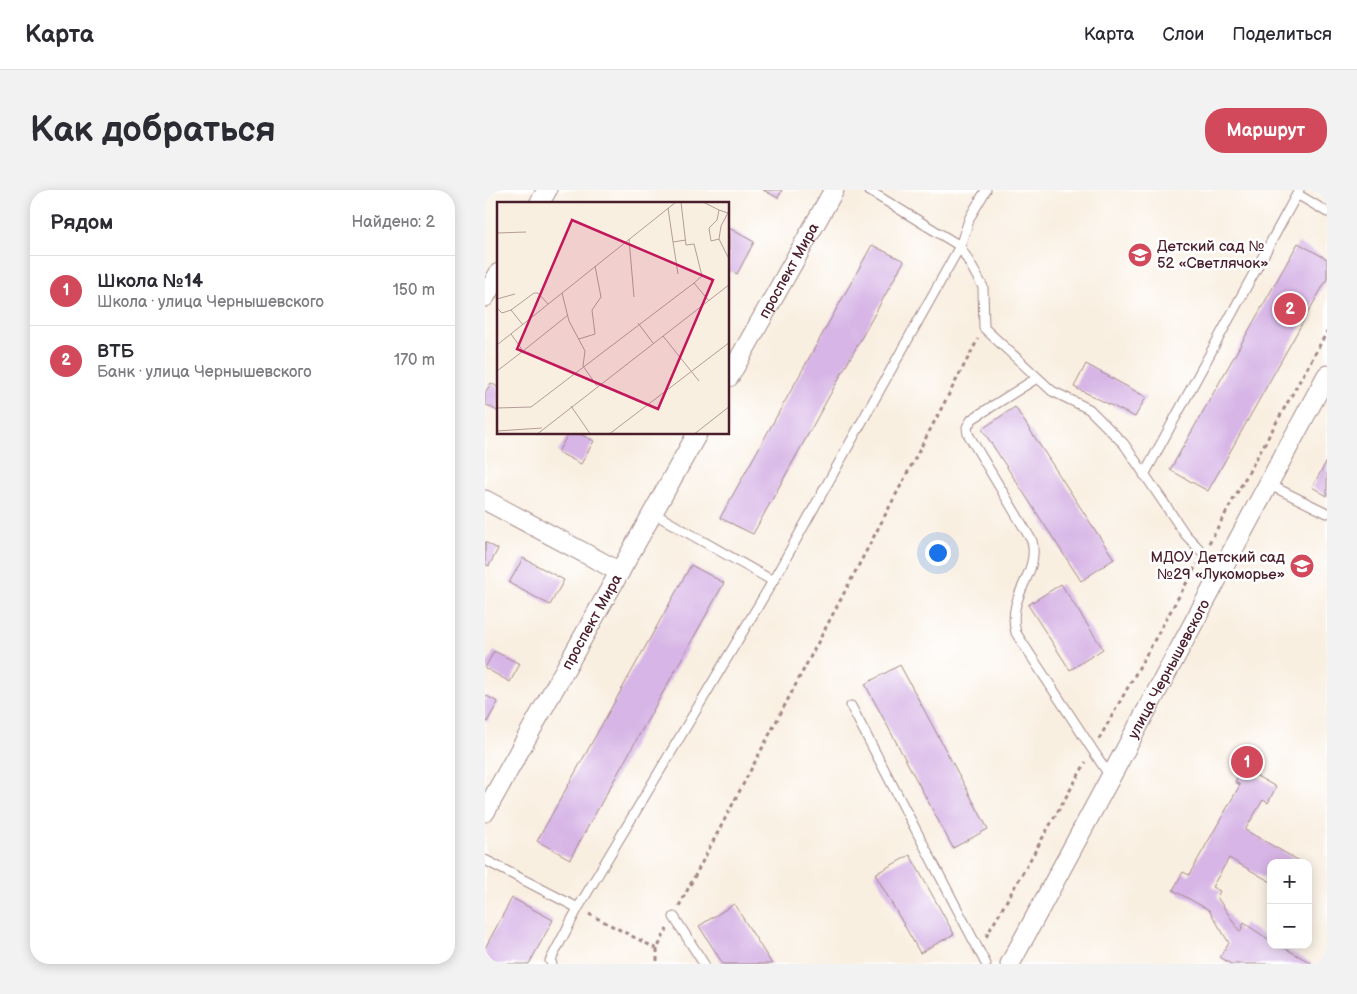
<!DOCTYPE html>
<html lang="ru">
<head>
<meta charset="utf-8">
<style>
  body { margin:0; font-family:"Balsamiq Sans",sans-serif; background:#f2f2f3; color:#2b2b33 }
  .controls { position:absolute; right:15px; bottom:15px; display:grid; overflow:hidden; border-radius:10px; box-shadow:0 2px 12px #0003 }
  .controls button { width:45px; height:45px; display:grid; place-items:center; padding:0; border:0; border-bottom:1px solid #e1e1e2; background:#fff; color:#2b2b33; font:25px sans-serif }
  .you { position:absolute; left:452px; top:362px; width:18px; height:18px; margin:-12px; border:4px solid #fff; border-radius:50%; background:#1a73e8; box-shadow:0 0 0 8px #1a73e833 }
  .badge { display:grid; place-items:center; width:32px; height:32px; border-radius:50%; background:#d1495b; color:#fff; font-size:16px; font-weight:700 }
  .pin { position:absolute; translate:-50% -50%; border:2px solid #fff; box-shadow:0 1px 5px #0006 }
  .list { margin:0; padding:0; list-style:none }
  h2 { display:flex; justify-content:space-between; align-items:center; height:65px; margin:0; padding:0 20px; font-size:21px }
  h2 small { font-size:16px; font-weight:400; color:#7c7c81 }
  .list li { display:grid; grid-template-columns:32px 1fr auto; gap:15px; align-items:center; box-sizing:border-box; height:70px; padding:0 20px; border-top:1px solid #e1e1e2 }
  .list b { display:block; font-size:19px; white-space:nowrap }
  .list p { margin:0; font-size:16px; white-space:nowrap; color:#7c7c81 }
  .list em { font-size:16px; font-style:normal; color:#7c7c81 }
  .map { position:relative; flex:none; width:842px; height:774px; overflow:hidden; border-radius:20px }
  header { display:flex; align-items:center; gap:30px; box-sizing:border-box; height:70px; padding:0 25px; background:#fff; border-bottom:1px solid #e1e1e2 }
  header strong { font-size:24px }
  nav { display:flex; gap:28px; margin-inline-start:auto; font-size:18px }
  .intro { display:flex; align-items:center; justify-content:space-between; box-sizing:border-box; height:120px; padding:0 30px }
  h1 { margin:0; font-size:35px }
  .button { padding:12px 22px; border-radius:20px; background:#d1495b; color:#fff; font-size:18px; font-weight:700 }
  main { display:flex; gap:30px; padding:0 30px }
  aside { flex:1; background:#fff; border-radius:20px; box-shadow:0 2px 12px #0003 }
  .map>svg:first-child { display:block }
</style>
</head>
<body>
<header>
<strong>Карта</strong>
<nav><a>Карта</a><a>Слои</a><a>Поделиться</a></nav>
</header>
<div class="intro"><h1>Как добраться</h1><a class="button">Маршрут</a></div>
<main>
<aside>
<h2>Рядом<small>Найдено: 2</small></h2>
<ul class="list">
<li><span class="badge">1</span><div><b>Школа №14</b><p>Школа · улица Чернышевского</p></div><em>150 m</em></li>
<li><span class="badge">2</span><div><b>ВТБ</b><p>Банк · улица Чернышевского</p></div><em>170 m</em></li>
</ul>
</aside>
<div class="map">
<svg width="842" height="774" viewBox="0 0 842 774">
  <rect width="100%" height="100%" fill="#fff"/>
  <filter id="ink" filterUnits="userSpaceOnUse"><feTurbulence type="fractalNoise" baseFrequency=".02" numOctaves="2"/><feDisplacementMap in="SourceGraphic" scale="10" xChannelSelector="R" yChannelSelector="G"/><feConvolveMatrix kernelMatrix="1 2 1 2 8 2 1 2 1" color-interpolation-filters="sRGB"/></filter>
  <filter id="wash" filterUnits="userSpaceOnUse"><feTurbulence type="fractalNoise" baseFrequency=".0096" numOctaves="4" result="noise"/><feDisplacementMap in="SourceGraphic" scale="20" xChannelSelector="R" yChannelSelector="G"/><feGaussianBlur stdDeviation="1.12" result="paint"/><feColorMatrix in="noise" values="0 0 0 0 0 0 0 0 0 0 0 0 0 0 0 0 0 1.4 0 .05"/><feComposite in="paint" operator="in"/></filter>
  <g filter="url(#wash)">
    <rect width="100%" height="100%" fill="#f9efe1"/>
    <g id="blocks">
      <path fill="#d7b5e6" d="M278,0h19l-4,8z
        M244,38l25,14 -17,32 -8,-4z
        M813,53l29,16v20l-119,212 -38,-21z
        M387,55l32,16 -151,273 -33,-16z
        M601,174l60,33 -11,20 -61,-30z
        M6,193l8,5v24l-14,-8v-11z
        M530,217l99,152 -33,22 -99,-152z
        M83,244h12l14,7 -13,23 -23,-12z
        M842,271v35l-15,-9z
        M0,352l13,7 -9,17 -4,-2z
        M38,368l41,22 -14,25 -41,-22z
        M206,375l33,18 -154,276 -33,-18z
        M576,394l42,65 -33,21 -42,-65z
        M9,461l26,13 -10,18 -25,-14z
        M415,475l88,164 -35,19 -88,-164z
        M0,505l13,7 -11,20 -2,-1z
        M758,578l33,19 -8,16 -5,-3 -18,30 58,33h-32v19l-42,-24 -17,29 8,4 -3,6 23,35 4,-9 27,18v4h8l34,19h-82l-11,-7 9,-14 -20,-33 -36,-20 10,-18 6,3 51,-90 -5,-3z
        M425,665l44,79 -34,19 -45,-79z
        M27,708l41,22 -24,44h-44v-16z
        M249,714l38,60h-49l-24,-38z"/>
    </g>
  </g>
  <g filter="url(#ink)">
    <use href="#blocks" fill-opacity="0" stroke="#a28786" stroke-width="1"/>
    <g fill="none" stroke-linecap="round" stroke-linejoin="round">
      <defs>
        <path id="service" d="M383,0l92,56 23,41 1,41 68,63 37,18 35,35 61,90 36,38
          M814,0l-2,4 30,18
          M552,188l-65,41 -5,8 1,7 64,107c8,34 -26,53 -16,92l95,145
          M659,285l153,-281
          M783,294l59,29
          M168,323l120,68
          M366,516l135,258
          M0,670l93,48 -28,53 2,3
          M93,718l195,-327 187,-335 10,-29 16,-27
          M189,727l30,47"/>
        <g id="minor">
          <path d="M54,14l8,-14"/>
          <path d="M0,107l14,-24"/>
          <path id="s1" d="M244,187l105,-187"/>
          <path d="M0,310l135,72"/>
          <path id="s2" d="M0,622l212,-378"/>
          <path id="s3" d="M525,774l317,-589"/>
        </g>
      </defs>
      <use href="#service" stroke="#a28786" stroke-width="11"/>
      <use href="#minor" stroke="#a28786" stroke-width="21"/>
      <path stroke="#a28786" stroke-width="3" stroke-dasharray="4 4" stroke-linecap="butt" d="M724,353l118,-211
        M614,549l98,-175
        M194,716l299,-567
        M104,724l68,35 10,-20
        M501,747l100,-175
        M172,759v15"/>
      <use href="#service" stroke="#fff" stroke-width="9"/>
      <use href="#minor" stroke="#fff" stroke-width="19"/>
    </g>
  </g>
  <defs>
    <symbol id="school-disc" viewBox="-11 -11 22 22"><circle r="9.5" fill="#d1495b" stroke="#fff"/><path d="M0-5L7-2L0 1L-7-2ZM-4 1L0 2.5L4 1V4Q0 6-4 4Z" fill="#fff"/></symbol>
  </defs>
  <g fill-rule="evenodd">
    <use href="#school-disc" x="641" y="51" width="28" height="28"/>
    <use href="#school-disc" x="803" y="362" width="28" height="28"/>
  </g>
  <g text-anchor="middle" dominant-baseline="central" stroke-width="5" stroke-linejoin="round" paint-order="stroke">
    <g font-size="15" fill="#4a1f2b" stroke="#fff" text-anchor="start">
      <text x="672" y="56">Детский сад №<tspan x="672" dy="17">52 «Светлячок»</tspan></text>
      <text x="800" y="367" text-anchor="end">МДОУ Детский сад<tspan x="800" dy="17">№29 «Лукоморье»</tspan></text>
    </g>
    <g font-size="15" fill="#4a1f2b" stroke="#fff">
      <text stroke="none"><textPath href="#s1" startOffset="122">проспект Мира</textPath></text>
      <text stroke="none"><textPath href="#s2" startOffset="218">проспект Мира</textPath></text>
      <text stroke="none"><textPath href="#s3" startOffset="335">улица Чернышевского</textPath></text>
    </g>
  </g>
  <g transform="translate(12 12)">
    <rect width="232" height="232" fill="#f9efe1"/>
    <path fill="none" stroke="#b39c98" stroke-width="1" d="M184,0l5,43 8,-1 8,32 -8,7 15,18M206,0l16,8M171,6l5,34 13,-2M233,7l-9,17 -2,13 11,22M0,31l29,-1M132,37l5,58M222,37l-8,2 -2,-13 8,-8 2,-10 9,3M176,40l5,32M65,91l7,28 16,30 -2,15 14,20M0,97l18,-5M0,106l5,5 9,-3 12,15M14,108l23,-17h4l10,11M141,121l15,20M166,134l36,45M82,137l16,-5 -3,-24 9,-13 -6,-31M0,143l179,-143M26,149l45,-36M0,169l26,-20 -12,-17M74,204l20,29M0,206l34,-1 163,-124M0,229l45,-3M39,233l194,-151M111,233l122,-93M196,233l37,-29"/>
    <path fill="#c2185b" fill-opacity="0.15" stroke="#c2185b" stroke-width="2.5" d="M75,18l141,60 -55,129 -141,-60z"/>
    <rect width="232" height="232" fill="none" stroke="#4a1f2b" stroke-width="2.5"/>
  </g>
</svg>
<div class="controls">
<button>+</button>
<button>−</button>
</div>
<div class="you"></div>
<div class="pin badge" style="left:762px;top:572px">1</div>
<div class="pin badge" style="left:805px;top:119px">2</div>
</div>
</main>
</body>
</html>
